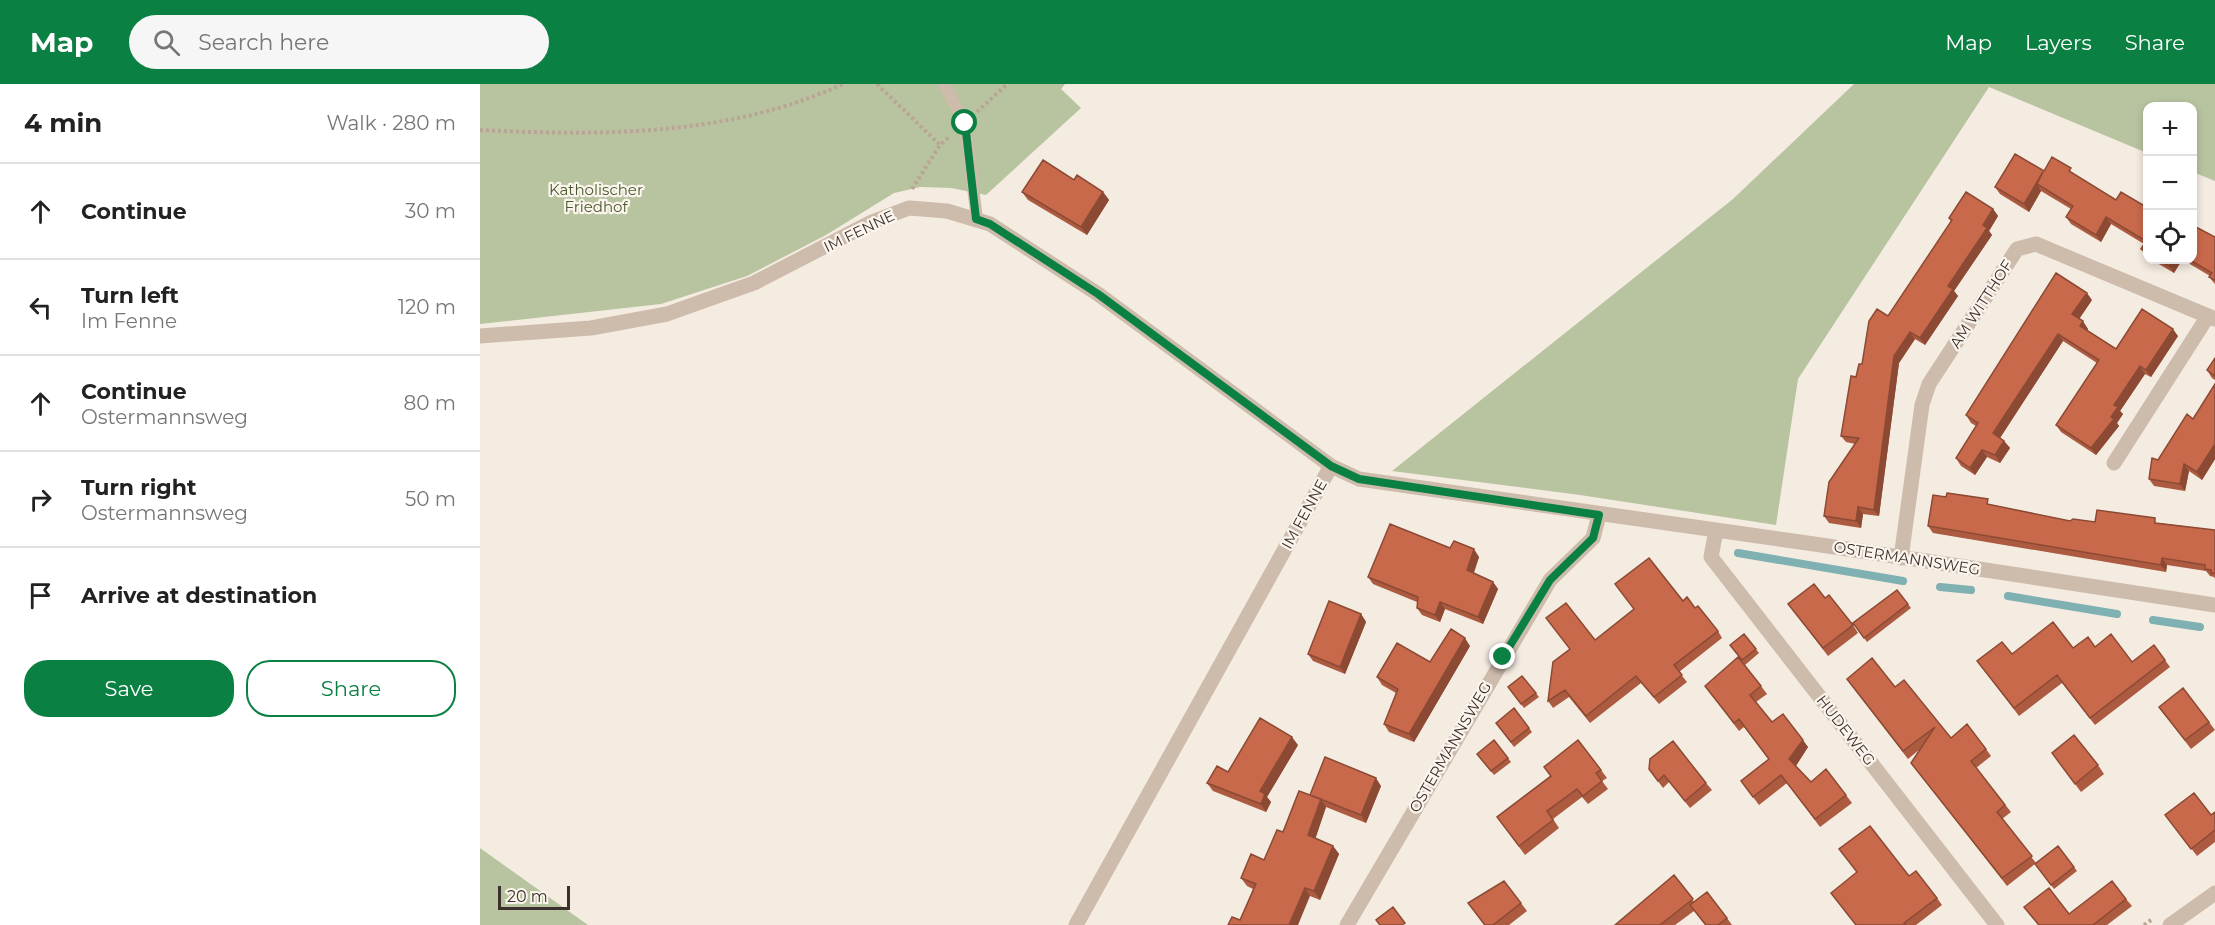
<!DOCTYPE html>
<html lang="en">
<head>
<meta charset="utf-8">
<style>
  body { margin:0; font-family:Montserrat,sans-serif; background:#f6f6f6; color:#222 }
  .controls { position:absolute; right:18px; top:18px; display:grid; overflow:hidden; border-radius:12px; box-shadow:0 3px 9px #0003 }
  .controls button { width:54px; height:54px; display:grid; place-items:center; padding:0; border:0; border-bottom:2px solid #e0e0e0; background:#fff; color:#222; font:30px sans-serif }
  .scale { position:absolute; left:18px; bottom:15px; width:72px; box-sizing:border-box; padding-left:6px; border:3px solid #3b302b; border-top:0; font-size:16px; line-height:21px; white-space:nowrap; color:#3b302b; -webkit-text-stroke:4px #fbf5ee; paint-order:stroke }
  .stop { position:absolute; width:18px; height:18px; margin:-14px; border:4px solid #0b8043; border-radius:50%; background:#fff }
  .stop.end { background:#0b8043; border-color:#fff; box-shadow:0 2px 6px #0008 }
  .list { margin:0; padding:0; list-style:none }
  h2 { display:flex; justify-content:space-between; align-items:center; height:78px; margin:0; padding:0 24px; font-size:26px }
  h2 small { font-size:20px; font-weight:400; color:#767676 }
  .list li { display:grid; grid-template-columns:39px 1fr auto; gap:18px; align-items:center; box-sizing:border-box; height:96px; padding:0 24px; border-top:2px solid #e0e0e0 }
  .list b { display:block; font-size:22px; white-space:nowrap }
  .list p { margin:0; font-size:20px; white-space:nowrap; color:#767676 }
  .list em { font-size:20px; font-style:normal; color:#767676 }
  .actions { display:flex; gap:12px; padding:18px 24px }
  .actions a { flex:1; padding:14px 0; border:2px solid #0b8043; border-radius:24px; text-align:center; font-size:21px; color:#0b8043 }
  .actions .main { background:#0b8043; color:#fff }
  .icon { flex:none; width:33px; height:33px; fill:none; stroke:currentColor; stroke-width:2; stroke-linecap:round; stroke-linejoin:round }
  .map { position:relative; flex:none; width:1735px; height:841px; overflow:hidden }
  header { display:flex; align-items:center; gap:36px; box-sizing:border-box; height:84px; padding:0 30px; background:#0b8043; color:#fff }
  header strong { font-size:28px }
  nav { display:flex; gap:33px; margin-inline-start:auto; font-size:21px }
  .search { width:420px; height:54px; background:#f6f6f6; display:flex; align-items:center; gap:15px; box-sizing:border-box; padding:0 21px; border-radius:33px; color:#767676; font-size:22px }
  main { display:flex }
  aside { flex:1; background:#fff }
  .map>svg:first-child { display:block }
</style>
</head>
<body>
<header>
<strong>Map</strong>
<div class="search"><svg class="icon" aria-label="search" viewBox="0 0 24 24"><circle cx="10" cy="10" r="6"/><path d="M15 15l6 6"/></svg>Search here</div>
<nav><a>Map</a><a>Layers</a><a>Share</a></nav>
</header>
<main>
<aside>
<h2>4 min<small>Walk · 280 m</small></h2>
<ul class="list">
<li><svg class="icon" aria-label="ahead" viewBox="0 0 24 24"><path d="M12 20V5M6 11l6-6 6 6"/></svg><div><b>Continue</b></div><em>30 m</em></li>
<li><svg class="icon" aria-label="left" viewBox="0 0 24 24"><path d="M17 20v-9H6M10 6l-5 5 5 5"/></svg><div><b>Turn left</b><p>Im Fenne</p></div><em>120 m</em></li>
<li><svg class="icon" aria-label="ahead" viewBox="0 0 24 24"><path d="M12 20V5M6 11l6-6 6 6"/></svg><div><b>Continue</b><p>Ostermannsweg</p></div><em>80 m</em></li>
<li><svg class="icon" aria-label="right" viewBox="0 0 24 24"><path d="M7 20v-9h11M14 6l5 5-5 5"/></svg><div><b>Turn right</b><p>Ostermannsweg</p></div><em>50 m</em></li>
<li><svg class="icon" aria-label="arrive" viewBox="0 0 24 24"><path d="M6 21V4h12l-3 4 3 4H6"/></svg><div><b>Arrive at destination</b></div></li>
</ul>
<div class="actions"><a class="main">Save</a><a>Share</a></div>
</aside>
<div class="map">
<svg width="1735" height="841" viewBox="0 0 1735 841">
  <rect width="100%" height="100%" fill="#f4ebe1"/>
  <path fill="#b8c4a0" d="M0,0h585l-4,5 20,19 -95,87 -35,-7 -31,-1 -26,6 -68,42 -79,41 -86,28 -181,20z
    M1374,0h361v97l-22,-9 -1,-66h-44l-1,47 -158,-66 -191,292 -22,146 -196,-30 -188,-24 341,-272z
    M0,764l108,77h-108z"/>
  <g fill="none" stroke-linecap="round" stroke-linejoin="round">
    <path stroke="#7fb0b2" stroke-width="8" d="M1258,469l165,28
      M1460,503l31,3
      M1528,512l109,18
      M1673,536l47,7"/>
    <path stroke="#b9a596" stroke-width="4" stroke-dasharray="3 3" stroke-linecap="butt" d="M397,0l63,61
      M497,28l30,-28
      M0,46c122,6 251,6 363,-46
      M432,105l28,-44 9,-8
      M1664,841l7,-5"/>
    <path stroke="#cdbbac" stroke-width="12" d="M464,0l21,39 12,96"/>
    <path stroke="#cdbbac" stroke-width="15" d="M0,252l111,-8 76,-14 87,-31 118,-61 37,-14 38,3 43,13 108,70 233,172 28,13 462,66 394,60
      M1634,379l94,-147
      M1236,447l-5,26 286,368
      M1421,474l21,-153 7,-21 88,-135 19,-5 179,75
      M596,841l255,-459
      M867,841l203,-345 43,-42 6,-23
      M1690,841l45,-32"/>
  </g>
  <path fill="#ac5a40" d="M1564,87l32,5 40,24 32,8v45l-4,-9 -33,-20 -10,18 -30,-18 -5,-7 5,-8 -30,-18 -12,21 -29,-18 -5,-7z
    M542,108h81l6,8 -22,35 -59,-35z
    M1513,125l5,7 -9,15 3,4 -38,56 4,5 -33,49 -10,-6 -16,24 -20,153 -16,-2 -2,14 -32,-5 -5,-7 31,-72 -9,-2 -5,-6 15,-59 6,-13 89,-142 -2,-4z
    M1735,153v47l-6,-7 1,-1 -27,-16h10z
    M1661,165l7,4v4l-2,-1z
    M1672,176h30l-8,13z
    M1612,216l-13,19 9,10 -1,1 29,19 62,-13 -27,41 -6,-3 -25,37 3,3 -6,9 2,3 -23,29 -35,-23 -5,-7 41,-62 -34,-22 -63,97 4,3 6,7 -10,15 -13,-6 -12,18 -14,-9 -5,-8 20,-32 -5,-3 -5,-8z
    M1735,274v22l-3,-2 -5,-8z
    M1735,300v75l-13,21 -13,-9 -4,20 -31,-5 -5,-7 9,-19 35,-41z
    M1466,413l47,8 77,16 89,2 56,7v49l-1,-2 -4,-1 -4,-5 -39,-6 -1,7 -233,-39 -5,-7z
    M970,464l29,9 -5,16 19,9 5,7 -15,35 -38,-15 -5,13 -18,-7 -5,-7v-6l-44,-18 -5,-7z
    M1417,506l14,18 -44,34 -14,-19z
    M1345,514l28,27 5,8 -30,23 -40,-52z
    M1203,517l12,7 23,23 4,7 -43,34 8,10 -28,22 -18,-21 -51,40 -21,-26 -16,11 -5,-7 47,-61z
    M881,530l5,8 -21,52 -32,-13 -5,-7z
    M1264,550l15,19 -14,12 -15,-20z
    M1674,561l16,22 -75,58 -33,-42 -43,33 -42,-55 35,-7 83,-7 37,15z
    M990,562l-56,96 -25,-10 -5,-8 12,-31 -14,-8 -5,-8 53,-15z
    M1042,592l17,21 -15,11 -16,-21z
    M1225,602h56l6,8 -11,8 16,20 36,25 -12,19 15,16 35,13 6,8 -32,24 -33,-44 -28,22 -18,-24 28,-21 -25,-33 -5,4z
    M1372,602l43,1 56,51 35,11 5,7 -15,12 35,44 -9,7 34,44 22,-17 19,25 -23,18 -19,-25 -28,22 -96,-123 8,-13 -11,9z
    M1679,623l50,15 6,8 -24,19z
    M1034,624l18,24 -18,15 -18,-24z
    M1014,656l17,22 -17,13 -17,-21z
    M818,661l-31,52 4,5 -5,10 -53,-21 -6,-8 21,-11z
    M1572,669l46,12 6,9 -23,18z
    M1064,683l57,3 6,8 -5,3 6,8 -20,15 -6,-7 -29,22 6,9 -34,27 -28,-38 53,-41z
    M1169,685l57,14 6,7 -22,18 -21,-26 -6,6z
    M901,702l-15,37 -40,-16 -11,31 18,8 6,8 -19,46 -10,-4 -70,24 13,-31 -6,-3 -6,-8 23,-18 46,-65z
    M1735,728v30l-18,14 -26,-34 40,-7z
    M1194,791l20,27 33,16 5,7h-27l-11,-14 -19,14h-60z
    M1429,792l28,22 5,7 -26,20h-60z
    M1646,815l6,7 -25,19h-69l-14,-18 45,7z
    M988,819h53l6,8 -18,14h-25z"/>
  <path fill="#8c4a34" d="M1557,100l4,7 -12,21 -5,-8z
    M623,108l6,8 -22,35 -6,-8z
    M1513,125l5,7 -9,15 3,4 -38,56 4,5 -33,49 -5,-7 28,-52 35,-61z
    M1626,133l5,7 -10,18 -5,-7z
    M1693,176h9l-8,13 -5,-7z
    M1607,209l5,7 -15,22 -5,-8z
    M1603,237l5,8 -3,4 -5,-7z
    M1693,245l5,7 -27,41 -5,-7z
    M1430,248l5,7 -16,24 -20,153 -5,-6 20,-154z
    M1578,250l5,7 -65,100 -5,-8z
    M1660,282l5,8 -25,37 3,3 -6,9 2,3 -23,29 -5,-7 20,-31 3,-12z
    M1524,357l6,7 -10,15 -5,-8z
    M1735,360v15l-13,21 -5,-8z
    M1502,366l5,7 -12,18 -5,-7z
    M1704,380l5,7 -4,20 -5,-7z
    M1378,423l5,7 -2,14 -5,-7z
    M994,465l5,8 -7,20 -5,-7z
    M1682,474l5,7 -1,7 -5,-7z
    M1013,498l5,7 -15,35 -5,-7z
    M960,518l5,7 -5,13 -5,-7z
    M881,530l5,8 -21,52 -5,-7z
    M985,554l5,8 -56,96 -5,-8z
    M812,653l6,8 -31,52 4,5 -5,10 -5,-8 -1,-13z
    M1323,656l5,7 -13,20 -6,-8z
    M896,694l5,8 -15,37 -5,-8z
    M841,715l5,8 -12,36 -6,-8z
    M853,762l6,8 -19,46 -6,-9z
    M825,804l5,8 -12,29h-9z"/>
  <path fill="#c8694b" stroke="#8c4a34" stroke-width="1.5" d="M1535,70l29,17 8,-14 19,11 -2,3 47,29 5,-8 27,16v45l-7,-4 5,-8 -40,-24 -10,18 -30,-18 7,-11 -36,-22 6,-12 -19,32 -29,-17z
    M563,76l31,20 3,-5 26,17 -22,35 -59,-35z
    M1486,108l27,17 -10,16 4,3 -39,58 5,3 -33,49 -10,-6 -16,24 -20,154 -16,-3 -2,14 -32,-5 5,-34 30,-44 -18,-2 10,-60 5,1 3,-13h3l7,-43 8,-12 11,7 64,-96 -3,-2z
    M1714,142l21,11v43l-6,-3 3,-4 -22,-13h3v-33z
    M1679,176h14l-4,6z
    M1576,189l31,20 -15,21 11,7 -3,5 36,23 26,-40 31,20 -27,41 -6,-4 -26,39 4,2 -7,10 3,2 -23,29 -35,-23 43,-65 -41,-26 -65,99 11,8 -9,14 -13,-5 -12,18 -14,-10 22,-35 -12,-8z
    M1735,274v18l-8,-6z
    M1735,300v60l-18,28 -13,-8 -4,20 -31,-5 3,-21 6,2 29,-46 6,5z
    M1467,409l41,6 -1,5 83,17 3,-2 22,3 2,-12 58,8v5l60,7v43h-4v-3l-6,-1v-4l-43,-7 -1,7 -233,-39 5,-31 13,2z
    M910,440l60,24 4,-7 20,8 -7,21 26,12 -15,35 -38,-15 -5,13 -18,-7 1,-11 -50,-20z
    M1169,474l34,43 4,-4 8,11 3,-2 20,25 -44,34 8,10 -28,22 -18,-21 -50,40 -21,-26 -17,11 5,-39 17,-13 -24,-31 20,-15 29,37 39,-31 -19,-25z
    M1334,500l11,14 4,-3 24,30 -30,23 -35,-44z
    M1417,506l11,14 -44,34 -11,-15z
    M849,517l32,13 -21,53 -32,-13z
    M1573,538l20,26 15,-11 7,10 16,-13 21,28 22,-17 11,15 -75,58 -33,-43 -43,33 -37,-47 25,-19 10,12z
    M971,545l14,9 -56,96 -25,-10 14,-35 -21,-12 20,-34 33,19z
    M1264,550l12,15 -14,11 -12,-15z
    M1258,573l23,29 -11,9 22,27 11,-8 20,26 -14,19 22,23 15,-13 20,26 -31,24 -34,-44 -28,22 -12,-16 28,-22 -30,-40 -5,4 -29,-37z
    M1392,574l23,29 9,-7 47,58 16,-14 19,25 -15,12 34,44 -8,7 35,44 -30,22 -91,-115 24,-36 -32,24 -56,-72z
    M1042,592l14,17 -15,11 -13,-17z
    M1703,604l26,34 -24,18 -26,-33z
    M1034,624l15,20 -18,14 -15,-19z
    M780,634l32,19 -32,54 5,3 -4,10 -54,-21 10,-17 11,6z
    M1594,651l24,30 -23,19 -23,-31z
    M1014,656l14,18 -17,13 -14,-17z
    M1098,656l23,30 -5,3 6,8 -19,15 -6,-7 -30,22 6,9 -34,26 -22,-29 54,-41 -7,-9z
    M1193,657l33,42 -21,18 -21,-26 -6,6 -9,-12 1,-10z
    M845,673l51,21 -15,37 -51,-20z
    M819,707l22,8 -13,36 25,11 -19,45 -9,-3 -16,37h-61l4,-8 8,3 16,-36 -15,-6 10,-24 13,6 13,-30 6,2z
    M1714,709l17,22 4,-3v18l-24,19 -26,-34z
    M1390,742l39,50 7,-5 21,27 -33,25 2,2h-50l-25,-32 26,-21 -18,-23z
    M1578,762l16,21 -23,18 -16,-21z
    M1194,791l19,24 -33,26h-45z
    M1024,797l17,22 -28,22h-8l-17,-22z
    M1632,797l14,18 -33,26h-54l-15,-18 25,-19 20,26z
    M1227,808l20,26 -9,7h-12l-16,-20z
    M913,823l12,16 -3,2h-22l-4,-5z"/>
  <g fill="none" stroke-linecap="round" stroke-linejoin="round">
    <path stroke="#0b8043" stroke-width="8" d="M485,39l11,96 14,5 108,70 233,172 28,13 240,36 -6,23 -43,42 -47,77"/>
  </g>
  <g text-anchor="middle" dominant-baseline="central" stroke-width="4.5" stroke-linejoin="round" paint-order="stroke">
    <g font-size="15" fill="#4a5a2e" stroke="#fbf5ee">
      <text x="116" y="105">Katholischer<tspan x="116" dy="17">Friedhof</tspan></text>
    </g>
    <g font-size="15" fill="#3b302b" stroke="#fbf5ee">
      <text transform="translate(379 147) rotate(-26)">IM FENNE</text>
      <text transform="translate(1501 220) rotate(-57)">AM WITTHOF</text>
      <text transform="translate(824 430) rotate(-61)">IM FENNE</text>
      <text transform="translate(1427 474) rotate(9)">OSTERMANNSWEG</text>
      <text transform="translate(1366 646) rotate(52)">HUDEWEG</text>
      <text transform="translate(970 663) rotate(-60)">OSTERMANNSWEG</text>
    </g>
  </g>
</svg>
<div class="controls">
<button>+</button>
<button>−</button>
<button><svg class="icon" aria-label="locate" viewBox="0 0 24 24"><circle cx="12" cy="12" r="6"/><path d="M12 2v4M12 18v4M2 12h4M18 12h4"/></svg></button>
</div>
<div class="scale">20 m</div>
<div class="stop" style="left:485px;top:39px"></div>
<div class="stop end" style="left:1023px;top:573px"></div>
</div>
</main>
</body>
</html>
